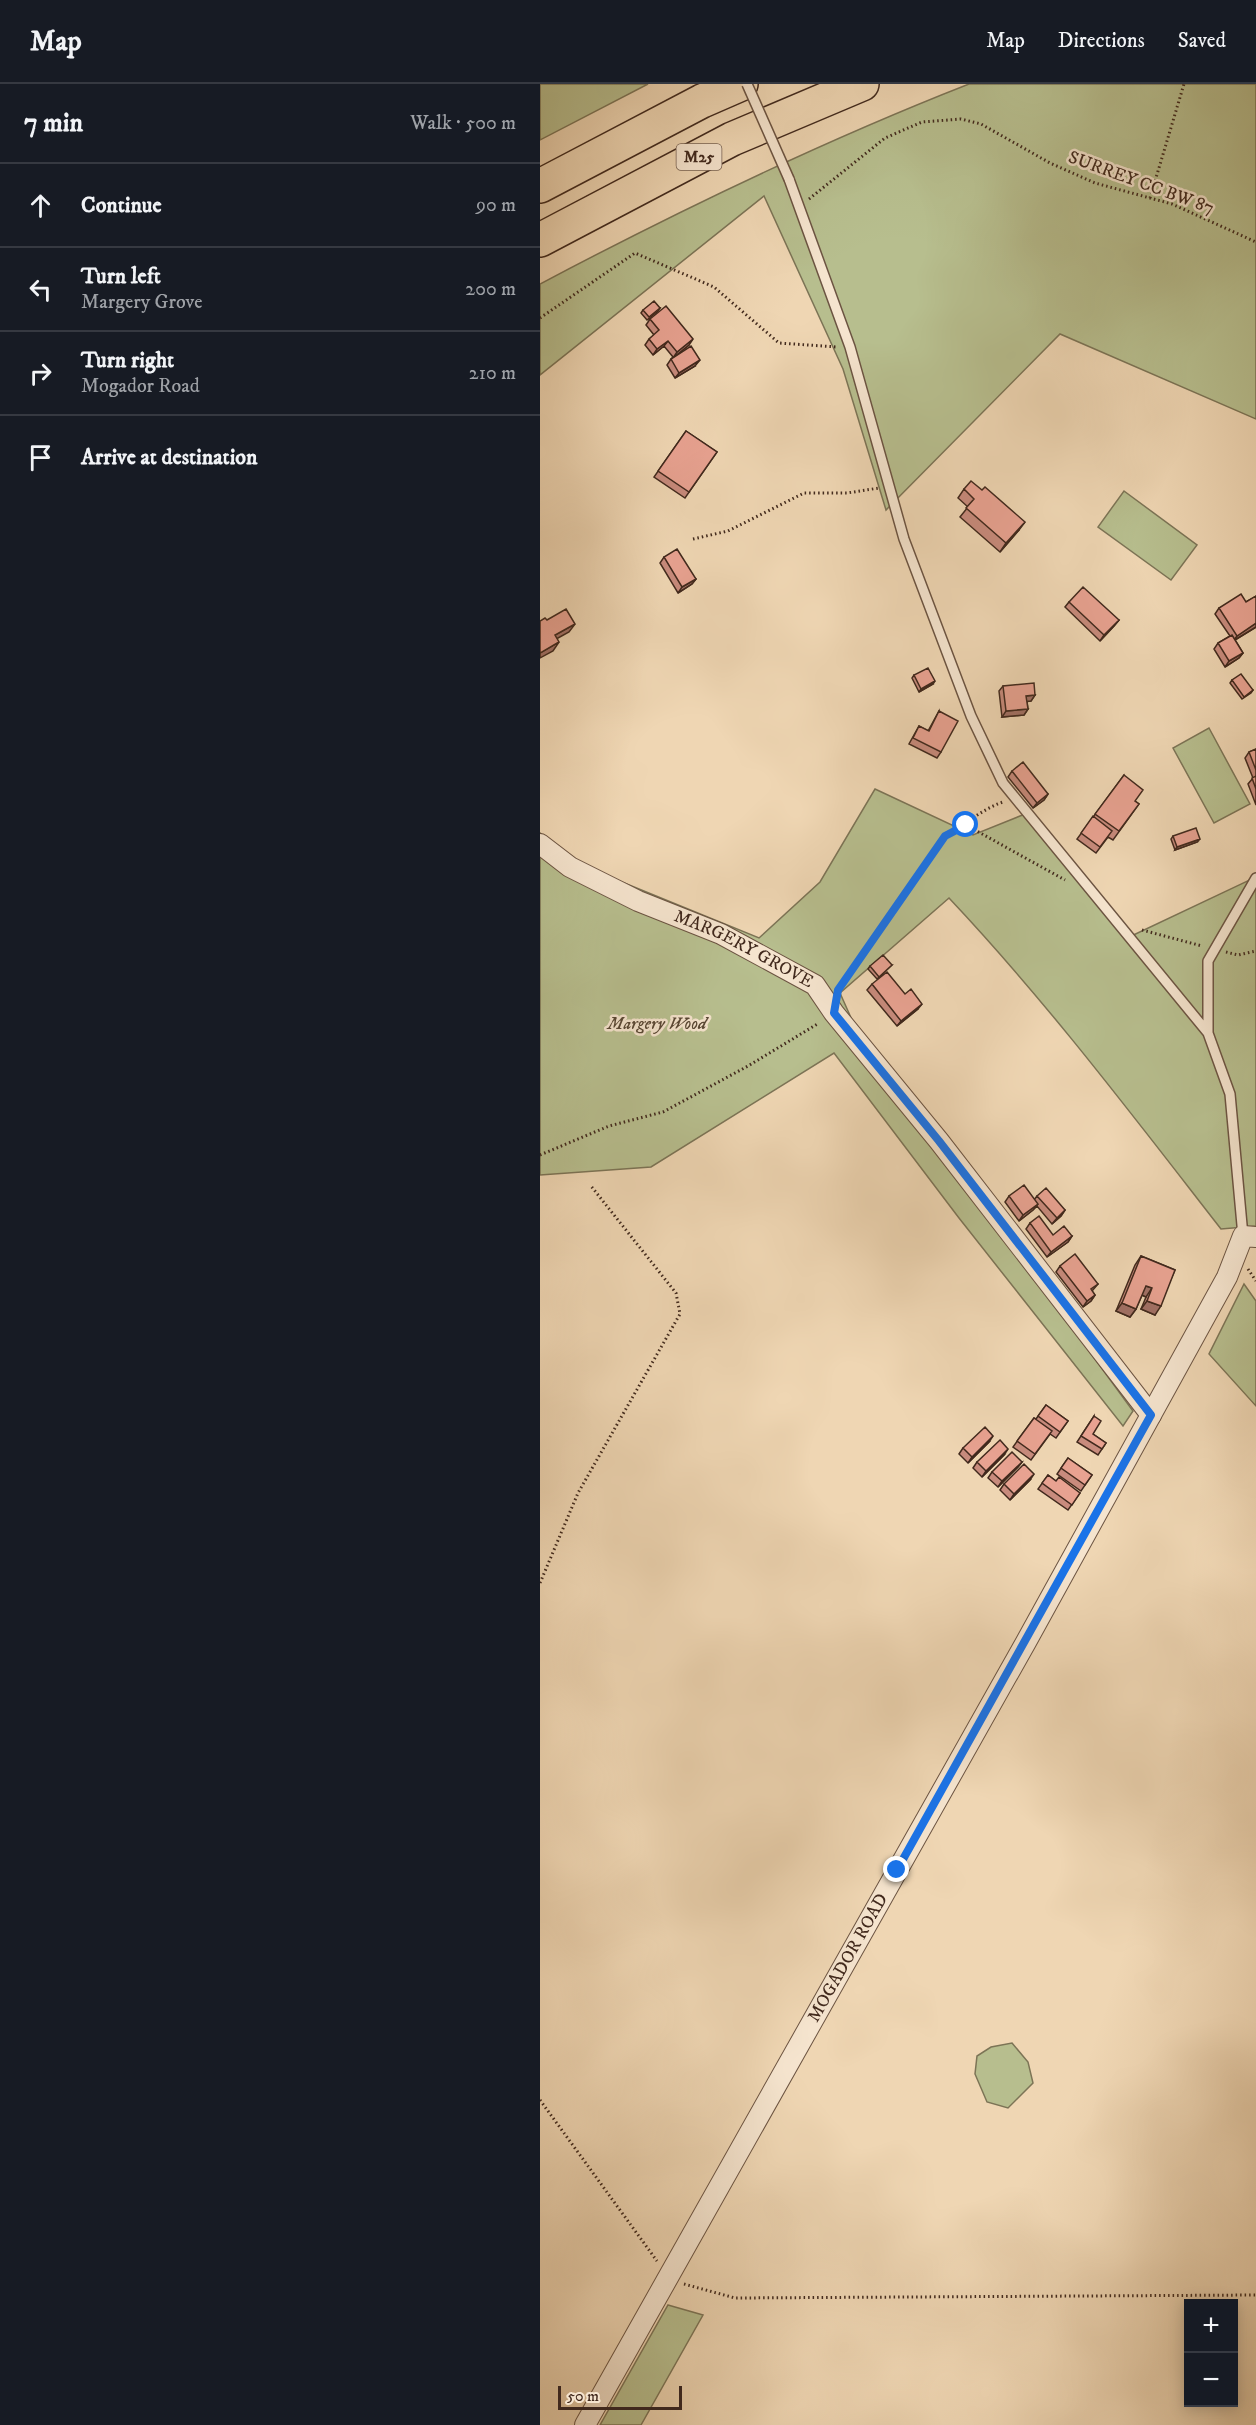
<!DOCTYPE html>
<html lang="en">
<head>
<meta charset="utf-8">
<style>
  body { margin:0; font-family:"IM FELL DW Pica",serif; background:#242831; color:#f1f3f6 }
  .controls { position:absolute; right:18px; bottom:18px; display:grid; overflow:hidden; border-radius:0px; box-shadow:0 3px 15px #0003 }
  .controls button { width:54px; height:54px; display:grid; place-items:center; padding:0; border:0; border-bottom:2px solid #363941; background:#171b24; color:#f1f3f6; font:30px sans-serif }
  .scale { position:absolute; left:18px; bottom:15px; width:124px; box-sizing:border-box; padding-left:6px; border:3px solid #41291d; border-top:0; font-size:16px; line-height:21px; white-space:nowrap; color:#41291d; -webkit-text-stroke:4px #f5e4ce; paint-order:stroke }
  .stop { position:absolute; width:18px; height:18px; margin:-14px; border:4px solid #1a73e8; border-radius:50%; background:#fff }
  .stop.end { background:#1a73e8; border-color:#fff; box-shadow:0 2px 6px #0008 }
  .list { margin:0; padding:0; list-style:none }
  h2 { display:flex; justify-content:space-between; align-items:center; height:78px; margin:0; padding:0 24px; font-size:26px }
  h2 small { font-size:20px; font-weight:400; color:#9ea1a6 }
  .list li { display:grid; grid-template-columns:39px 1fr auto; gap:18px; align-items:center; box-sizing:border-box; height:84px; padding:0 24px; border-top:2px solid #363941 }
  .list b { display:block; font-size:22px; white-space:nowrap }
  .list p { margin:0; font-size:20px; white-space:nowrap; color:#9ea1a6 }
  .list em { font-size:20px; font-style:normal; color:#9ea1a6 }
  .icon { flex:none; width:33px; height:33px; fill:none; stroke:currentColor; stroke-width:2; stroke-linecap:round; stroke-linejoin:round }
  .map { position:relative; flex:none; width:716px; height:2341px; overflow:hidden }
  header { display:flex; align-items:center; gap:36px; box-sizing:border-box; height:84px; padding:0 30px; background:#171b24; border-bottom:2px solid #363941 }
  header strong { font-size:28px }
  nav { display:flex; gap:33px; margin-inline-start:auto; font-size:21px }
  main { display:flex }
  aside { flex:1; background:#171b24 }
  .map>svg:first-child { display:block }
</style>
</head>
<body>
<header>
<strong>Map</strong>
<nav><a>Map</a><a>Directions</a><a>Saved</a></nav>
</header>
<main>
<aside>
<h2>7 min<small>Walk · 500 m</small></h2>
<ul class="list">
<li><svg class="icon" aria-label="ahead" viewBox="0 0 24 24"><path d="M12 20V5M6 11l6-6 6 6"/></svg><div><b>Continue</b></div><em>90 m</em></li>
<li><svg class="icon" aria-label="left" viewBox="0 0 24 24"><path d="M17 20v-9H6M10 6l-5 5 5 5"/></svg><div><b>Turn left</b><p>Margery Grove</p></div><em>200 m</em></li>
<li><svg class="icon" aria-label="right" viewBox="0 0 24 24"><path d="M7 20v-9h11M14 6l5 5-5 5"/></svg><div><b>Turn right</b><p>Mogador Road</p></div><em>210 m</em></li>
<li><svg class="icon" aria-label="arrive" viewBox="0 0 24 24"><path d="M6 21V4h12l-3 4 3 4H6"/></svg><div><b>Arrive at destination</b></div></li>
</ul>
</aside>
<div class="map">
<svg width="716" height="2341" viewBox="0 0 716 2341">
  <rect width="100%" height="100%" fill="#efd6b3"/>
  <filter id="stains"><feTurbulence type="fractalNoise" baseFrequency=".00333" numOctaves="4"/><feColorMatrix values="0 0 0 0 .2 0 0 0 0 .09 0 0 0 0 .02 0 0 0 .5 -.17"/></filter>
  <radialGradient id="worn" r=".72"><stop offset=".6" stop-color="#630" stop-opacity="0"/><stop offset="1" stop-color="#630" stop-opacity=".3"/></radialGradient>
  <path fill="#b7be8e" stroke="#7c7456" stroke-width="1.5" d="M0,0h108l-108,56z
    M429,0h287v335l-196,-85 -174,176 -43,-141 -79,-173 -224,179v-91c140,-74 281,-142 429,-200z
    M584,407l73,54 -26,35 -73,-53z
    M669,644l41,76 -36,19 -41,-75z
    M335,705l98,46 52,-21 100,125 131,-62v349l-35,3c-88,-113 -174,-227 -272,-331l-109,95 20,45 273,373 -10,15 -164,-208 -125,-165 -183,114 -111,8v-342l45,34 174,71 61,-56z
    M704,1200l12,17v105l-47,-52z
    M472,1959l16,19 5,21 -25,25 -21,-6 -12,-28 2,-18 14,-9z
    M128,2221l35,10 -62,110h-41z"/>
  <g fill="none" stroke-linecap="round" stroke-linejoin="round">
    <defs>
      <path id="lane" d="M249,95l61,168 54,192 67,177 32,67 205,250
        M703,1152l-13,-142 -22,-61v-72l48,-83"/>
      <g id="street">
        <path id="s1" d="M0,760l30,23 68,34 83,33 94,51 19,28 105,128 212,274"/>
        <path id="s2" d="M45,2341l441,-783 201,-365 16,-41 13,1"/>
      </g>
      <path id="highway" d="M0,102l162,-85 39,-17
        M0,156l192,-101 130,-55"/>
    </defs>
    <use href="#lane" stroke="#6c5442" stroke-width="12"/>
    <use href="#street" stroke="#6c5442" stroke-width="22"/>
    <use href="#highway" stroke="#41291d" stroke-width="36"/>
    <path stroke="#41291d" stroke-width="3" stroke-dasharray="1.5 3" stroke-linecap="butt" d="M610,114l34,-114
      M269,115l76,-61 37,-16 39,-3 20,5 69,39 45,20 77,21 84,38
      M0,234l95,-65 79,34 65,56 58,4
      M153,455l35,-8 76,-38h43l32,-5
      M426,741l99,55
      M602,846l60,16
      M686,868l12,3 18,-4
      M298,905l107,-154c20,-10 37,-26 58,-33
      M0,1071l69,-29 54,-14 85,-46 71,-43
      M708,1185l8,12
      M0,1499l38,-90 102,-179 -4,-21 -85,-107
      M0,2016l117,161
      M144,2200l51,14 521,-3"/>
    <use href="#lane" stroke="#f5e4ce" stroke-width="9"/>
    <use href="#street" stroke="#f5e4ce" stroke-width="20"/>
    <use href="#highway" stroke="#efd6b3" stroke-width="33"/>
    <defs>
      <path id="lane-bridge" d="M207,0l42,95"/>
    </defs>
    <use href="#lane-bridge" stroke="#6c5442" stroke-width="12" stroke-linecap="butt"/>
    <use href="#lane-bridge" stroke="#f5e4ce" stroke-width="9"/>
  </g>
  <path fill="#c88b7d" stroke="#41291d" stroke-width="1.5" d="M120,224l-2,3 -11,9 -6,-7 2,-3z
    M110,235l39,26 -15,12 21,9 -20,12 -8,-13 4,-6 2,-2 -9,-11 -11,9 -8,-10 4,-6 5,-4 -8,-10z
    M146,347l31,21 -32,46 -31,-21z
    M424,405l55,41 -19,22 -40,-35 8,-10 -10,-9z
    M124,473l32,22 -4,5 -14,9 -18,-30z
    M716,512v31l-21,13 8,13 -4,5 -14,9 -11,-18 4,-6 12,-7 -15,-22 4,-6 27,-6z
    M529,518l50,18 -5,6 -14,15 -35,-34z
    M374,591l19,9 -14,8 -7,-14z
    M692,596l21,10 -2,3 -9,6 -12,-16z
    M463,602l32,9 -4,6h-4l1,8 -4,6 -22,2 -3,-26z
    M399,627l2,41 -4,6 -28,-14 10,-18 9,5z
    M716,665v56l-8,-21 5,-6 -8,-20 4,-6z
    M472,687l36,23 -4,6 -11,8 -25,-31z
    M584,691l11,26 4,3 -26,36 -5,-3 -12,16 -19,-14z
    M633,752l24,6 -22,8 -4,-11z
    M352,881l-15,14 -9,-10 2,-3z
    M332,900l33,10 13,15 -21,17 -30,-36z
    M469,1112l25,4 3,-4 28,14 -4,6 -9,8 -15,-18 -4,4 -14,11 -14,-19z
    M490,1139l23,12 19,1 -4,6 -21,15 -21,-28z
    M601,1172l34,14 -20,45 -14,-6 5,-12 -4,-2 -6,14 -6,8 -14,-6 19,-46z
    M520,1182l38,18 -6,7 3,4 -4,6 -8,6 -27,-35z
    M506,1321l22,16 -12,17 -6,-4 -19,26 -18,-13 21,-29 2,1z
    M554,1332l-1,18 13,9 -8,12 -21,-13z
    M449,1358l-21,21 -9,-9 4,-6z
    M464,1371l-22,22 -9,-9 4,-6z
    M528,1374l24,17 -11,16 -24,-17z
    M482,1378l-4,5 -20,20 -10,-9 4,-6z
    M508,1391l8,6 24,12 -12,17 -30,-21z
    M490,1396l-20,20 -10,-10 4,-6z"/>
  <path fill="#a27166" stroke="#41291d" stroke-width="1.5" d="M153,255l-4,6 -16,13 4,-6z
    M128,257l-4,5 -11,9 4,-6z
    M160,276l-5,6 -20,12 4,-5z
    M485,438l-6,8 -19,22 6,-9z
    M156,495l-4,5 -14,9 4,-6z
    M579,536l-5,6 -14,15 4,-6z
    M716,539v4l-23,14 4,-5z
    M35,540l-6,8 -20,11 6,-8z
    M19,558l-6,9 -13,7v-5z
    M703,569l-4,5 -14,9 4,-6z
    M395,597l-2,3 -14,8 2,-3z
    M495,611l-4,6 -9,1 4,-6z
    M488,625l-4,6 -22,2 4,-6z
    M508,710l-4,6 -11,8 4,-5z
    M660,755l-3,3 -22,8 2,-3z
    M382,920l-4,5 -21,17 4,-5z
    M498,1120l-5,6 -14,11 4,-6z
    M525,1126l-4,6 -9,8 5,-6z
    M532,1152l-4,6 -21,15 4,-5z
    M606,1202l6,2 -6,9 -6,-3z
    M555,1211l-4,6 -8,6 4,-6z
    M607,1217l14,5 -6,9 -14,-6z
    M582,1219l14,6 -6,8 -14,-6z
    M453,1352l-4,6 -21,21 4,-6z
    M468,1365l-4,6 -22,22 4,-6z
    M482,1378l-4,5 -20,20 4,-6z
    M494,1390l-4,6 -20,20 4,-6z"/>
  <path fill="#e8a291" stroke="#41291d" stroke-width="1.5" d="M114,217l6,7 -11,9 -6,-7z
    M126,222l27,33 -16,13 -9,-11 -11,8 -8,-10 10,-9 -9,-11z
    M151,262l9,14 -21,13 -8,-14z
    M146,347l31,21 -28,40 -31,-21z
    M431,397l11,9 3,-3 40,35 -19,21 -40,-35 8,-9 -10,-10z
    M137,465l19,30 -14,8 -18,-30z
    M543,503l36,33 -15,15 -35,-33z
    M701,510l5,8 10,-6v27l-19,13 -18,-28z
    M26,525l9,15 -20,11 4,7 -19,11v-32l5,-3 2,2z
    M692,551l11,18 -14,8 -11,-18z
    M388,584l7,13 -14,8 -7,-14z
    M701,590l12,16 -9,7 -12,-17z
    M494,599l1,12 -9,1 2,13 -22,2 -3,-25z
    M399,627l19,10 -17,31 -28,-14 6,-12 10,5z
    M716,665v21l-7,-18z
    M483,678l25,32 -11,9 -25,-32z
    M584,691l19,15 -8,11 4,3 -20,27 -24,-17z
    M716,692v13l-4,-11z
    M553,732l19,15 -12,16 -19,-14z
    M656,744l4,11 -23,8 -4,-11z
    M343,871l9,10 -13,12 -9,-11z
    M347,888l18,22 6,-5 11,15 -21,17 -29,-37z
    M484,1101l14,19 -15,11 -14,-19z
    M506,1104l19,22 -8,8 -20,-22z
    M499,1132l14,19 11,-9 8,10 -21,16 -21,-29z
    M535,1170l23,30 -7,5 4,6 -8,6 -27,-35z
    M601,1172l34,14 -14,36 -14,-5 5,-13 -6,-2 -10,23 -14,-6z
    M506,1321l22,16 -8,11 -22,-16z
    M554,1332l7,5 -8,13 13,9 -4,6 -21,-13z
    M494,1334l18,13 -17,23 -18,-13z
    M445,1343l8,9 -21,21 -9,-9z
    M460,1356l8,9 -22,22 -9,-9z
    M472,1368l10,10 -20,19 -10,-9z
    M528,1374l24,17 -7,10 -24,-17z
    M484,1380l10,10 -20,20 -10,-10z
    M508,1391l8,6 3,-4 21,16 -8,12 -30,-22z"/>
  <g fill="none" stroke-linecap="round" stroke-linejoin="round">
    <path stroke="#1a73e8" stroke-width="8" d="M357,1786l254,-455 -212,-274 -105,-128 4,-23 107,-154 21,-11"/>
  </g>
  <g text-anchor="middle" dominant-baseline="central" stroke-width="5" stroke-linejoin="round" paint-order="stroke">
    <rect fill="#f5e4ce" stroke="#776152" stroke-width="1.5" x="136.5" y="60" width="45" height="26" rx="4.5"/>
    <g font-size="16" font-weight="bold" fill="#41291d">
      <text x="159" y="73">M25</text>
    </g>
    <g font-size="18" fill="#41291d" stroke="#f5e4ce">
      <text transform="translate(601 99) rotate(20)">SURREY CC BW 87</text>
      <text stroke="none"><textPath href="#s1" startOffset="230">MARGERY GROVE</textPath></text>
      <text stroke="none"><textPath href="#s2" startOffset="536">MOGADOR ROAD</textPath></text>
    </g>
    <g font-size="18" font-style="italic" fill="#594734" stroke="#f5e4ce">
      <text x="117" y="940">Margery Wood</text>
    </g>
  </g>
  <rect width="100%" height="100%" filter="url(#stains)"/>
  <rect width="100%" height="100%" fill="url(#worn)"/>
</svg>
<div class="controls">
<button>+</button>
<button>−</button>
</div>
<div class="scale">50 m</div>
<div class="stop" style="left:426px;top:741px"></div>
<div class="stop end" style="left:357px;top:1786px"></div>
</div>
</main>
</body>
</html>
